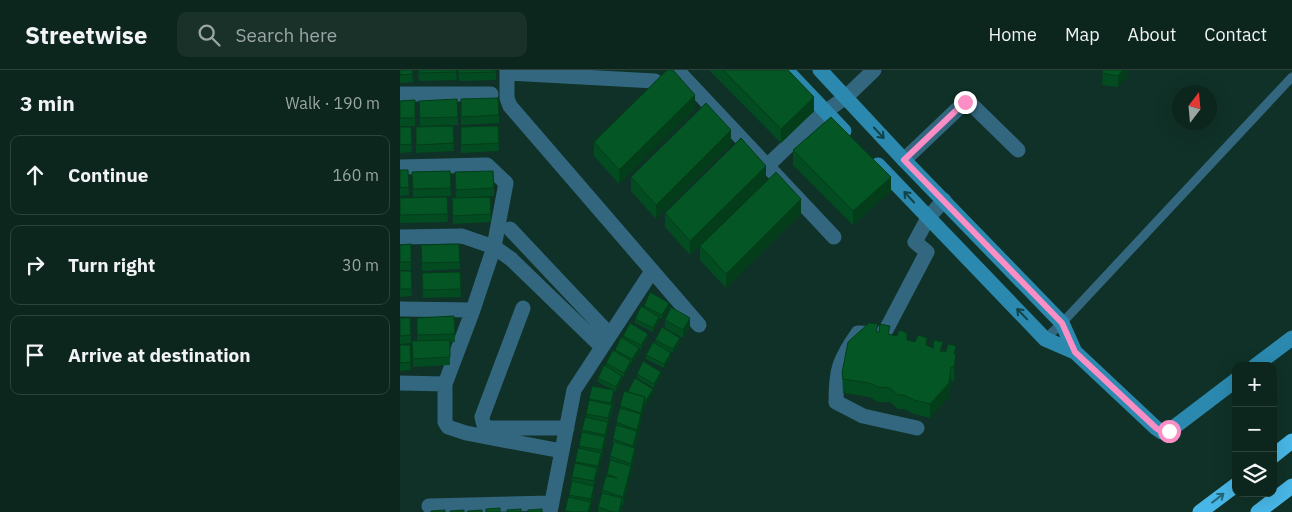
<!DOCTYPE html>
<html lang="en">
<head>
<meta charset="utf-8">
<style>
  body { margin:0; font-family:"IBM Plex Sans",sans-serif; background:#1a312a; color:#f1f3f6 }
  .controls { position:absolute; right:15px; bottom:15px; display:grid; overflow:hidden; border-radius:10px; box-shadow:0 5px 20px #0002 }
  .controls button { width:45px; height:45px; display:grid; place-items:center; padding:0; border:0; border-bottom:1px solid #2c423b; background:#0c251d; color:#f1f3f6; font:25px sans-serif }
  .compass { position:absolute; left:772px; top:15px; width:45px; height:45px; border-radius:50%; background:#0c251d; box-shadow:0 5px 20px #0002; rotate:16deg }
  .stop { position:absolute; width:15px; height:15px; margin:-11px; border:4px solid #fb8fc5; border-radius:50%; background:#fff }
  .stop.end { background:#fb8fc5; border-color:#fff; box-shadow:0 1px 5px #0008 }
  .list { margin:0; padding:0; list-style:none }
  h2 { display:flex; justify-content:space-between; align-items:center; height:65px; margin:0; padding:0 20px; font-size:21px }
  h2 small { font-size:16px; font-weight:400; color:#9aa5a4 }
  .list li { display:grid; grid-template-columns:32px 1fr auto; gap:15px; align-items:center; box-sizing:border-box; height:80px; margin:0 10px 10px; padding:0 10px; border:1px solid #2c423b; border-radius:10px }
  .list b { display:block; font-size:19px; white-space:nowrap }
  .list em { font-size:16px; font-style:normal; color:#9aa5a4 }
  .icon { flex:none; width:28px; height:28px; fill:none; stroke:currentColor; stroke-width:2; stroke-linecap:round; stroke-linejoin:round }
  .map { position:relative; flex:none; width:892px; height:442px; overflow:hidden }
  header { display:flex; align-items:center; gap:30px; box-sizing:border-box; height:70px; padding:0 25px; background:#0c251d; border-bottom:1px solid #2c423b }
  header strong { font-size:24px }
  nav { display:flex; gap:28px; margin-inline-start:auto; font-size:18px }
  .search { width:350px; height:45px; background:#1a312a; display:flex; align-items:center; gap:12px; box-sizing:border-box; padding:0 18px; border-radius:10px; color:#9aa5a4; font-size:19px }
  main { display:flex }
  aside { flex:1; background:#0c251d }
  .map>svg:first-child { display:block }
</style>
</head>
<body>
<header>
<strong>Streetwise</strong>
<div class="search"><svg class="icon" aria-label="search" viewBox="0 0 24 24"><circle cx="10" cy="10" r="6"/><path d="M15 15l6 6"/></svg>Search here</div>
<nav><a>Home</a><a>Map</a><a>About</a><a>Contact</a></nav>
</header>
<main>
<aside>
<h2>3 min<small>Walk · 190 m</small></h2>
<ul class="list">
<li><svg class="icon" aria-label="ahead" viewBox="0 0 24 24"><path d="M12 20V5M6 11l6-6 6 6"/></svg><div><b>Continue</b></div><em>160 m</em></li>
<li><svg class="icon" aria-label="right" viewBox="0 0 24 24"><path d="M7 20v-9h11M14 6l5 5-5 5"/></svg><div><b>Turn right</b></div><em>30 m</em></li>
<li><svg class="icon" aria-label="arrive" viewBox="0 0 24 24"><path d="M6 21V4h12l-3 4 3 4H6"/></svg><div><b>Arrive at destination</b></div></li>
</ul>
</aside>
<div class="map">
<svg width="892" height="442" viewBox="0 0 892 442">
  <rect width="100%" height="100%" fill="#103127"/>
  <g fill="none" stroke-linecap="round" stroke-linejoin="round">
    <path stroke="#32677f" stroke-width="9" d="M645,269l17,-16 230,-246"/>
    <path stroke="#32677f" stroke-width="15" d="M107,0v28l3,8 189,219
      M277,0l157,167
      M107,3l148,8
      M0,24h91
      M504,90l61,-58h4l49,48
      M367,96l44,-42 14,-12 21,-15 28,-27
      M0,97l87,-2 19,18 -12,64 -21,63 -28,74v38l3,5 18,6 96,18
      M110,159l100,106
      M0,167l62,-1 32,11 17,12 91,88
      M123,238l-41,109c1,6 1,9 8,11h77
      M0,239l73,1
      M0,313l45,1
      M517,358l-54,-12 -27,-14c0,-32 3,-42 22,-69l25,1 4,-6 40,-76 -12,-10 13,-24 16,-18
      M29,436l123,-3
      M150,442l24,-122 78,-119"/>
    <path stroke="#2b89af" stroke-width="15" d="M386,0l58,61
      M420,0l84,90 158,163 13,29
      M478,95l167,174 30,13 81,76 6,4 7,-1 67,-51
      M855,296l37,-28"/>
    <path stroke="#48b7e7" stroke-width="15" d="M873,386l19,-15
      M800,442l36,-27
      M858,442l34,-26"/>
  </g>
  <path fill="#034b20" d="M0,0h12l1,12 -13,1z
    M18,0h38l1,10 -38,1z
    M58,0h38v10l-37,1z
    M309,0h79l26,41 -33,32z
    M703,0h25l-1,7 -9,10 -16,-2z
    M61,29l38,16v8l-38,2z
    M15,30v26h-15v-25z
    M19,31l39,16v8l-38,1z
    M295,39l-76,75 -25,-28v-14z
    M53,56l1,25 -38,2v-26z
    M98,56l1,25 -38,2v-26z
    M0,57h11l1,25 -12,1z
    M331,74l-75,75 -25,-28v-14z
    M393,80l98,41 -38,34 -60,-60z
    M0,100h8l1,25 -9,1z
    M50,101l1,25 -38,1 -1,-25z
    M55,102l39,16v8l-38,2z
    M366,110l-76,75 -25,-28v-14z
    M47,127l1,25 -48,1v-25z
    M90,127l1,25 -38,2 -1,-26z
    M401,144l-75,74 -26,-28v-14z
    M11,174v26h-11v-25z
    M59,174l1,25 -38,2 -1,-26z
    M0,201h11l1,25 -12,1z
    M60,202l1,25 -38,1 -1,-25z
    M244,236l25,2 -7,11 -3,-1v3l-6,11 -18,-9v-4l9,-12z
    M54,246l1,26h-5v23l-37,2 -1,-26h5v-23z
    M0,248h10l1,25 -11,1z
    M265,250l25,6 -7,12 -18,-10z
    M478,262l12,2 17,6 20,6 19,6 10,-6v23l-2,12h-3l-2,16 -19,21 -16,-4 -10,-5h-6l-8,-7h-12l-9,-5 -26,-4 -1,-20z
    M223,266l25,2 -7,12 -2,-2v4l-7,12 -1,-1v2l-7,12 -2,-1v4l-6,12 -2,-1v7l-2,15 -4,13 -3,19 -8,29 -3,14v6l-3,13 -1,5h-25l4,-15 3,-20 3,-15 4,-14 3,-18 4,-13v-3l6,-28 21,4 -15,-8v-4l8,-12v-3l9,-12v-1l8,-12z
    M255,270l25,2 -7,11 -10,-5 8,9 -7,11 -18,-9v-4l9,-12z
    M0,275h10l1,25 -11,1z
    M237,304l24,2 -7,12 -17,-10z
    M228,321l25,2 -7,12 -1,-1 -10,44v7l-4,19 -10,38h-23v-5l12,-47v-4l3,-9v-8l7,-30v-3l8,-14z"/>
  <path fill="#033d1a" d="M723,0h5l-1,7 -9,10v-11z
    M295,25v14l-76,75v-14z
    M414,27v14l-33,32v-14z
    M331,60v14l-75,75v-14z
    M366,96v14l-76,75v-14z
    M491,107v14l-38,34v-14z
    M401,129v15l-75,74v-14z
    M269,233v5l-7,11v-4z
    M259,247v4l-6,11v-4z
    M290,248v8l-7,12v-8z
    M248,264v4l-7,12v-5z
    M280,268v4l-7,11v-4z
    M556,276v23l-2,12v-27z
    M239,278v4l-7,12v-5z
    M271,283v4l-7,11v-4z
    M231,291v4l-7,12v-4z
    M551,297v14l-2,16 -19,21v-14z
    M261,302v4l-7,12v-4z
    M222,306v4l-6,12v-5z
    M253,319v4l-7,12v-4z
    M214,320v8l-6,28v-8z
    M245,327v8l-4,16v-8z
    M241,344v8l-4,16v-8z
    M208,352v8l-6,28v-8z
    M237,361v7l-2,10v7l-4,17v-8l2,-10v-8z
    M201,383v8l-3,13v-8z
    M231,396v8l-8,31v-8z
    M197,398v8l-6,31v-8z
    M222,428v8l-1,6h-2z
    M191,432v8l-1,2h-2z"/>
  <path fill="#045725" stroke="#033d1a" d="M0,0h12l1,4 -13,1z
    M19,0h37l1,2 -38,1z
    M58,0h38v2l-37,1z
    M267,0h6l22,25 -76,75 -25,-28z
    M323,0h65l26,27 -33,32z
    M703,0h20l-5,6 -16,-3z
    M98,28l1,17 -38,2v-18z
    M57,29l1,18 -38,1 -1,-17z
    M15,30v18h-15v-17z
    M306,33l25,27 -75,75 -25,-28z
    M431,47l60,60 -38,34 -60,-61z
    M53,56l1,17 -38,2v-18z
    M98,56l1,17 -38,2v-18z
    M0,57h11l1,17 -12,1z
    M341,68l25,28 -76,75 -25,-28z
    M0,100h8l1,17 -9,1z
    M50,101l1,17 -38,1 -1,-17z
    M93,101l1,17 -38,2 -1,-18z
    M376,102l25,27 -75,75 -26,-28z
    M47,127l1,17 -48,1v-17z
    M90,127l1,17 -38,2 -1,-18z
    M11,174v18h-11v-17z
    M59,174l1,18 -38,1 -1,-18z
    M0,201h11l1,18h-12z
    M60,202l1,17 -38,1 -1,-17z
    M250,222l19,11 -7,12 -18,-9z
    M241,236l18,11 -6,11 -18,-9z
    M271,237l19,11 -7,12 -18,-10z
    M54,246l1,18 -38,1v-17z
    M0,248h10l1,17 -11,1z
    M230,253l18,11 -7,11 -18,-9z
    M469,253l9,1 -2,8h3l1,-8 10,2 -2,8 9,2 2,-6 8,3v7l8,2 3,-7 9,3 -1,7 7,3 1,-8 9,2 -3,9 6,1 2,-8 8,2 -2,8 2,1 -2,12h-3l-2,16 -19,21 -16,-4 -10,-5h-6l-8,-7 -12,-1 -9,-4 -26,-4 -1,-6 6,-31z
    M262,257l18,11 -7,11 -18,-9z
    M221,267l18,11 -7,11 -17,-9z
    M50,270v17l-37,2 -1,-18z
    M253,272l18,11 -7,11 -18,-9z
    M0,275h10l1,17 -11,1z
    M213,280l18,11 -7,12 -18,-10z
    M243,291l18,11 -7,12 -17,-10z
    M204,295l18,11 -6,11 -18,-9z
    M235,308l18,11 -7,12 -1,-1v-3l-11,-3 -6,-3z
    M192,316l22,4 -3,13 -22,-4z
    M224,321l21,6 -4,16 -21,-7z
    M189,330l23,5 -4,13 -22,-4z
    M220,338l21,6 -4,16 -21,-8z
    M185,347l23,5 -3,13 -23,-5z
    M216,355l21,6 -4,15 -20,-7z
    M182,362l23,5 -3,13 -23,-4z
    M214,372l21,6 -4,16 -21,-8z
    M178,378l23,5 -3,13 -23,-4z
    M210,390l21,6 -8,31 -21,-7 4,-14 11,2 -10,-4z
    M175,393l22,5 -3,13 -22,-4z
    M172,411l22,5 -3,13 -22,-4z
    M202,423l20,5 -3,14h-6l-15,-5z
    M168,427l23,5 -3,10h-16l-7,-1z
    M100,438v4h-14v-3z
    M121,439v3h-14v-2z
    M142,439v3h-14v-2z
    M45,440v2h-14v-1z
    M64,440v2h-14v-1z
    M82,440v2h-15l1,-1z"/>
  <defs><path id="oneway-shaft" d="M-6 0H5M1.5-3L5.5 0L1.5 3" fill="none" stroke-width="1.6" stroke-linecap="round" stroke-linejoin="round" transform="scale(1.25)"/></defs>
  <g stroke="#104449">
    <use href="#oneway-shaft" transform="translate(479 63) rotate(47)"/>
    <use href="#oneway-shaft" transform="translate(509 127) rotate(-133)"/>
    <use href="#oneway-shaft" transform="translate(622 244) rotate(-134)"/>
  </g>
  <use stroke="#236878" href="#oneway-shaft" transform="translate(818 428) rotate(-38)"/>
  <g fill="none" stroke-linecap="round" stroke-linejoin="round">
    <path stroke="#fb8fc5" stroke-width="6" d="M565,32l-61,58 158,163 13,29 81,76 6,4 7,-1"/>
  </g>
</svg>
<div class="controls">
<button>+</button>
<button>−</button>
<button><svg class="icon" aria-label="layers" viewBox="0 0 24 24"><path d="M12 4l9 5-9 5-9-5zM3 14l9 5 9-5"/></svg></button>
</div>
<svg class="compass" viewBox="-18 -18 36 36"><path d="M0-13l5 13h-10z" fill="#e53935"/><path d="M0 13l5-13h-10z" fill="#9aa5a4"/></svg>
<div class="stop" style="left:769px;top:361px"></div>
<div class="stop end" style="left:565px;top:32px"></div>
</div>
</main>
</body>
</html>
